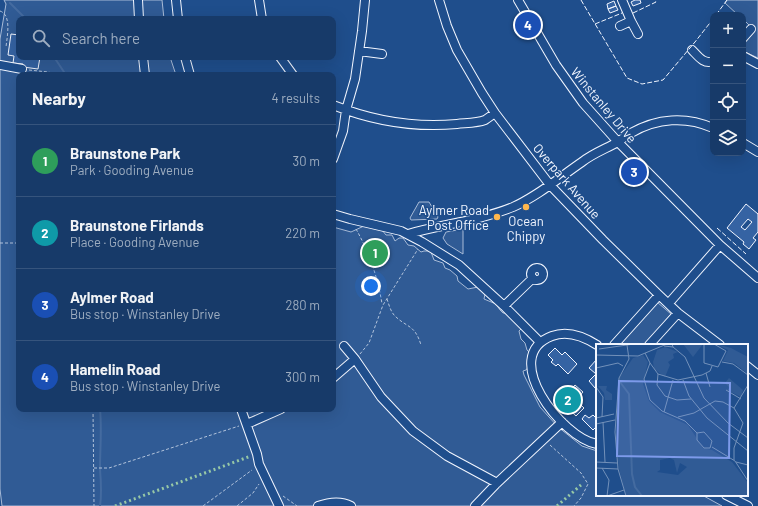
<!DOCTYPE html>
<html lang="en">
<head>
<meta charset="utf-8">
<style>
  body { margin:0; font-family:Barlow,sans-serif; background:#20416f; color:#f1f3f6 }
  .controls { position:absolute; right:12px; top:12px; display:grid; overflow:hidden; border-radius:8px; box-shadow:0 4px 16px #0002 }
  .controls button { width:36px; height:36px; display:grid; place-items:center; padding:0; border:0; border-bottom:1px solid #36547d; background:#173a69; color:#f1f3f6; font:20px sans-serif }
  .you { position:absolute; left:371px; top:286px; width:14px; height:14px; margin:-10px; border:3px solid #fff; border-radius:50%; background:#1a73e8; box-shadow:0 0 0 6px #1a73e833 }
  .badge { display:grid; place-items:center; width:26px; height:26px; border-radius:50%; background:#ffb74d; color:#fff; font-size:13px; font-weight:700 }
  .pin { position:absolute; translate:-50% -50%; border:2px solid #fff; box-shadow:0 1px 4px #0006 }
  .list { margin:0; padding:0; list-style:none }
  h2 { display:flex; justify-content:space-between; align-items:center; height:52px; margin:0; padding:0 16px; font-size:17px }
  h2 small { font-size:13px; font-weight:400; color:#9eadc0 }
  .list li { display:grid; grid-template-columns:26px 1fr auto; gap:12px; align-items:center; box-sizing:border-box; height:72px; padding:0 16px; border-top:1px solid #36547d }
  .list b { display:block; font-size:15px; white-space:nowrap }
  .list p { margin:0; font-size:13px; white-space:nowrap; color:#9eadc0 }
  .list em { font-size:13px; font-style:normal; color:#9eadc0 }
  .icon { flex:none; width:22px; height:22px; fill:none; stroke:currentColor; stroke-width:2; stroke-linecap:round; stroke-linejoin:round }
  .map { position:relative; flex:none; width:758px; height:506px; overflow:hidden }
  .search { position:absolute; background:#173a69; box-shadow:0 4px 16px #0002; left:16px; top:16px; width:320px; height:44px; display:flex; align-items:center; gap:10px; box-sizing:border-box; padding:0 14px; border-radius:8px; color:#9eadc0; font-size:15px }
  .panel { position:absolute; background:#173a69; box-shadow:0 4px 16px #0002; left:16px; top:72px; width:320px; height:340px; border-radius:8px }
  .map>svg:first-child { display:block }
</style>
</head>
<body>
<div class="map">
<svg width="758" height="506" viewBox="0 0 758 506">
  <rect width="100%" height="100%" fill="#1f4e8c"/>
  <path fill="#305b95" stroke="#a8bbd7" d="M4,0h158l2,19h-145v38h151l6,18h-157v334h314v-182l18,5 13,-6 18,4 4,5h6l3,6 4,-3h4l5,7 6,1 7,6 3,-1h5l2,1 3,8 9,3 2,5 5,2 7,6 1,5 10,8 10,-2 7,7 -1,5 12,5 4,6 3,3h3l16,15 -3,3 2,8 4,4 2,7 3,3 2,5v4l-6,8 -3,1 1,4 16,32 18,20 24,19 15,5v44h105l20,11h-720l-2,-17v-450l6,-35z
    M727,0h31v58l-15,-7v-6l12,-14 -12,-12v-4h-5l-13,-12z
    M419,202h10l9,15 -1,2 -26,1 -1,-2z
    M463,229v25l-16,-10 -4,-6 3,-6z
    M657,302l14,12 -27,31h-25z"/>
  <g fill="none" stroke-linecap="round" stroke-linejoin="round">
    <path stroke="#446ba0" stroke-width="2" d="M10,3l16,16
      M54,57l12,18
      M100,506c2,-13 1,-25 0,-37 0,-20 2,-40 0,-60"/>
  </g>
  <path fill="#3563a3" stroke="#f2f6ff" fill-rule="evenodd" d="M635,0h5l1,3 -8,3 -2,-4z
    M614,1l2,5 -8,3 -1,-5z
    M616,6l2,4 -8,3 -2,-4z
    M11,34l8,1v22h21l-2,12 -15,-2v-3l-10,-1 1,-7 -6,-1z
    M746,204l12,10v18l-5,6 3,2 -7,9 -6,-5 1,-2 -17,-14zM748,219l4,3 -7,8 -4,-3z
    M555,348l7,7 3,-3 12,12 -9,10 -10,-10 -2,2 -5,-4 2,-2 -5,-5z
    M597,359v27l-2,2 -6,-7 7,-7 -7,-6z
    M575,385l8,7 -7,8 8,8 -8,8 -16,-15z
    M585,415l4,3 4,-3 4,4v7l-4,4 -11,-11z"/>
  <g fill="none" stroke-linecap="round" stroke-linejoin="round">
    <defs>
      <path id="minor" d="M138,0l1,19
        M176,0l2,19
        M259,0l3,19
        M439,0l8,26 10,24 25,43 13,20 55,72 53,55 56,55 19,18 42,32
        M518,0l38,65 27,38 35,39 102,103 38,33
        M631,21l7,13
        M620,26l11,-5 -9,-21
        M743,38l8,-9
        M692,50c6,6 12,15 21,11
        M359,51l23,3
        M743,56l15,8
        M143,57l2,18
        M185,57l5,18
        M280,57l13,18
        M0,65l22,4
        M333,105c40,16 81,23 124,19 9,-1 20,-1 28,-4 3,-2 7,-5 10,-7
        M743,143l15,9
        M333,159l10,-28 3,-21 9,-31 7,-48 3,-31
        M333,214l17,5 51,12 21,11 37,23 45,41 36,36
        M408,234c35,-10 71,-13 105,-27 25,-11 47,-30 69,-45 10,-8 23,-13 34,-19 5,-3 10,-7 15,-10 26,-15 55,-17 82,-5
        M531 274a6 6 0 1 1 12 0a6 6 0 1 1-12 0Z
        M669,303l51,-58
        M504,306l29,-28
        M597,345c-14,-9 -29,-15 -45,-9 -54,20 10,102 45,108
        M614,345l45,-50
        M649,345l29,-32
        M344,346l11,13 26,38 32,34 34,25 50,27
        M747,366l11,9
        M333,378l22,-19
        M241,409l16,45 2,10 20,42
        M247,424l34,-15
        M726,495l22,11
        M318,506c11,-4 22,-6 33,0
        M475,506l22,-23 65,-61"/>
    </defs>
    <use href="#minor" stroke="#f2f6ff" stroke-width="10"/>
    <path stroke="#b3c4dc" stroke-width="1" stroke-dasharray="3 2" stroke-linecap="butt" d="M0,11c12,4 7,26 6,36
      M29,70l19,2 12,3
      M356,229c13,23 22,49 26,75
      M0,243h19
      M387,299c2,6 4,14 9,18 12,11 19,8 25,28
      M360,354l9,-11 14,-38 35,-56
      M93,409l1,97
      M550,445l31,28 7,11 -7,14 -7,8
      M94,468h15l130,-42
      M283,496l14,10
      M203,506l49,-36
      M237,506l16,-13 6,-9"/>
    <use href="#minor" stroke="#1f4e8c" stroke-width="8"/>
    <path stroke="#97c8a6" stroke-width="3" stroke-dasharray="2 3" stroke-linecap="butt" d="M115,506l136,-50
      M557,506l24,-21"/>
    <path stroke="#f2f6ff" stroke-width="1" stroke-dasharray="5 2" stroke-linecap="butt" d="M581,0l46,78 15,6 21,-4 32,-38 18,-23
      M633,13l23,-11 -1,-2
      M716,15l11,-15
      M595,24l27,-11
      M717,228l29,26"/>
  </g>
  <g fill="#ffb74d" stroke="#1f4e8c" stroke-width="1.5">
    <circle cx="526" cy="207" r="4"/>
    <circle cx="497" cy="217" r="4"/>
  </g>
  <g text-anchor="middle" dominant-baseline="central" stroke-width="3" stroke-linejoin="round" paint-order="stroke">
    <g font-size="13" fill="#f2f6ff" stroke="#1f4e8c">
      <text transform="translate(604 105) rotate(50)">Winstanley Drive</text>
      <text transform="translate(567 181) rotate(49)">Overpark Avenue</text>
    </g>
    <g font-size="13" fill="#f2f6ff" stroke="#1f4e8c" text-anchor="end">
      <text x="489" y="210">Aylmer Road<tspan x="489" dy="15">Post Office</tspan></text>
      <text x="526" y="221" text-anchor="middle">Ocean<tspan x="526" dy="15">Chippy</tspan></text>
    </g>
  </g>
  <g transform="translate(596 344)">
    <rect width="152" height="152" fill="#1f4e8c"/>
    <path d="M87,0h20l-10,13zM120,0l15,4 17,9v17l-14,-11 -11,-2 5,-11zM69,3l13,5 -5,2 1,4 -6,4 2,3 -5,12 -11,-8 -1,-7 4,-12zM47,11l5,7 -5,22 6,17 11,11 28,13 15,23 9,2 20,12 16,21v13h-122l-7,-27 -3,-31 3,-60 14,-20zM74,114l4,2 3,13 3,-10 7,4 -9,8 -21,-3 3,-2v-10zM133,34l14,12 -2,7 -14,-7 3,-2 -5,-5zM2,42h9l-1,4 6,4v6h-7l-1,-7z" fill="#305b95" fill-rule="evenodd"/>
    <path fill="none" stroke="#446ba0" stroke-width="2" d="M24,38l9,12 3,80 3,13 7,9"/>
    <path fill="none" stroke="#7391ba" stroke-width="1" d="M108,0v19l14,4 8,-16 -12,-7M68,2l9,1 -1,-3M77,3l12,10 19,41 24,25 20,15M3,5l35,-5M49,9l5,10 -6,16 6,21 12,11 23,10 12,12M0,11l42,1 29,-12M126,18l11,2 15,11M54,19l8,11 20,6 24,-5 8,-4 2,-5M0,24l22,-5 5,3M110,29l4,14M62,30l-1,11 8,11 12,4 14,-1M87,36l6,16 18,22 41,33M0,43l7,10 -1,20M130,46l15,9M138,64l14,-23M68,68l9,-32M82,73l16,-4 21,-12 8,1 11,6 9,15 -9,25v12M0,74l18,-4M7,78l2,40M0,80l19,-4M108,88l8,9 -2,7h-6l-7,-8v-7zM116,103l23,14 13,20M0,118l21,1M140,118l12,3M0,124l22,1M6,124l7,12 -2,16M11,152l17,-6M30,152l-8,-27 -3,-37 4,-54 10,-19 -2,-14"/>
    <path fill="#7d9aea" fill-opacity="0.15" stroke="#7d9aea" stroke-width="2" d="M23,37l111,2 -1,75 -112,-2z"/>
    <rect width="152" height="152" fill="none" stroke="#f2f6ff" stroke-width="2"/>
  </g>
</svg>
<div class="controls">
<button>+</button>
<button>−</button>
<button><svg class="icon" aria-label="locate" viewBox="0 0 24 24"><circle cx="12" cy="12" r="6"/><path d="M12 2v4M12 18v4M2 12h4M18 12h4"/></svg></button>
<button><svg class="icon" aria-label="layers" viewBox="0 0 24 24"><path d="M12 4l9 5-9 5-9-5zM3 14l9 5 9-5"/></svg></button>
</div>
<div class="you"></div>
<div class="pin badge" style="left:375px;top:253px;background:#2e9e5b">1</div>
<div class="pin badge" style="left:568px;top:400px;background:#0f9aa8">2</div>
<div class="pin badge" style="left:634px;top:172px;background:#1a4fb4">3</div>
<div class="pin badge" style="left:528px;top:25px;background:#1a4fb4">4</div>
<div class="search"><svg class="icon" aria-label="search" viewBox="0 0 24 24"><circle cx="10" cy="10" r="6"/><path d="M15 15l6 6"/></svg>Search here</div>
<section class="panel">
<h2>Nearby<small>4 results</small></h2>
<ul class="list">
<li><span class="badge" style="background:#2e9e5b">1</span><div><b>Braunstone Park</b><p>Park · Gooding Avenue</p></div><em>30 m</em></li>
<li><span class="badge" style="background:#0f9aa8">2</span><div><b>Braunstone Firlands</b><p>Place · Gooding Avenue</p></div><em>220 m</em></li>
<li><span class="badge" style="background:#1a4fb4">3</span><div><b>Aylmer Road</b><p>Bus stop · Winstanley Drive</p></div><em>280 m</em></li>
<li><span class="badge" style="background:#1a4fb4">4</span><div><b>Hamelin Road</b><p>Bus stop · Winstanley Drive</p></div><em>300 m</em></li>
</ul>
</section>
</div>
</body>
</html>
